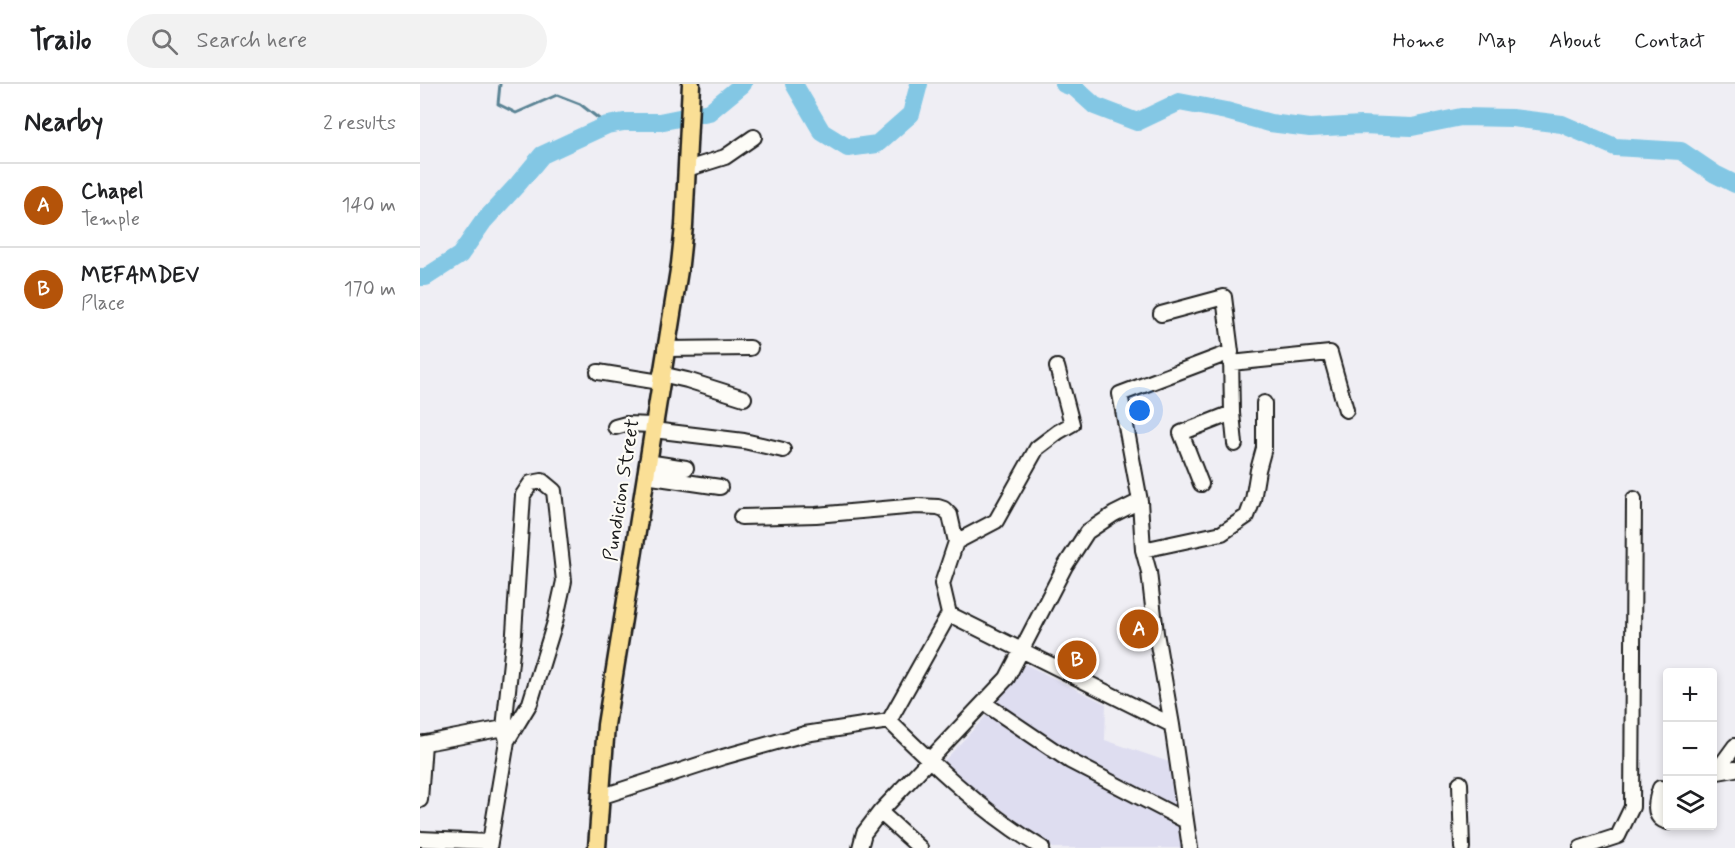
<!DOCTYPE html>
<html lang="en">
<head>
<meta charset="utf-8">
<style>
  body { margin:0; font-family:Mynerve,sans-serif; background:#f2f2f2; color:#202124 }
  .controls { position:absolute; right:18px; bottom:18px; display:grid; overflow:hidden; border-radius:6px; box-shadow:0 3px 9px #0003 }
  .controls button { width:54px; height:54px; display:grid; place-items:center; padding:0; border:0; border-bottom:2px solid #e0e0e0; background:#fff; color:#202124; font:30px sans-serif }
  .you { position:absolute; left:720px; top:327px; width:21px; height:21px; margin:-15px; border:4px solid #fff; border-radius:50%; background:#1a73e8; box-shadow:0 0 0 9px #1a73e833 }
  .badge { display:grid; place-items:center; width:39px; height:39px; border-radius:50%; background:#b45309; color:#fff; font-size:20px; font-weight:700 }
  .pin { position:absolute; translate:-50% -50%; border:3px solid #fff; box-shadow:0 2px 6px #0006 }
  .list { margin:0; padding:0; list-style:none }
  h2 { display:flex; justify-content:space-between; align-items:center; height:78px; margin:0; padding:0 24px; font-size:26px }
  h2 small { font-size:20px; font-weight:400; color:#757577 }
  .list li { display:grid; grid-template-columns:39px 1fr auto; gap:18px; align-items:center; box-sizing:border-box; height:84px; padding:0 24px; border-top:2px solid #e0e0e0 }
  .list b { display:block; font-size:22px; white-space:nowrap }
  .list p { margin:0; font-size:20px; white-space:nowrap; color:#757577 }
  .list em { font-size:20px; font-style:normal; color:#757577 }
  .icon { flex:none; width:33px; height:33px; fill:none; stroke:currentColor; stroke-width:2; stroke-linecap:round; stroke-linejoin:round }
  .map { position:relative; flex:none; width:1315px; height:764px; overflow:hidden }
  header { display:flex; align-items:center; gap:36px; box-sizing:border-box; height:84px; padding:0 30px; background:#fff; border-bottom:2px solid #e0e0e0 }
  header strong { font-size:28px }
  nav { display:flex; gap:33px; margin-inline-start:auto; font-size:21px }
  .search { width:420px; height:54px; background:#f2f2f2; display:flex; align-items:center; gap:15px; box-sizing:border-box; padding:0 21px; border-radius:33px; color:#757577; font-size:22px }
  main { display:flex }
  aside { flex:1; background:#fff }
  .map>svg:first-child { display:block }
</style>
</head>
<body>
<header>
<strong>Trailo</strong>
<div class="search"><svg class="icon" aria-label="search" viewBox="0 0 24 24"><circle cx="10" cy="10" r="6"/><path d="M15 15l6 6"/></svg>Search here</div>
<nav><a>Home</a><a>Map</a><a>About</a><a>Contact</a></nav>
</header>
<main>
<aside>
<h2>Nearby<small>2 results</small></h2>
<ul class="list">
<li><span class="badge">A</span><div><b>Chapel</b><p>Temple</p></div><em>140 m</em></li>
<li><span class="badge">B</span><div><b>MEFAMDEV</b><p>Place</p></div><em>170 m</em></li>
</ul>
</aside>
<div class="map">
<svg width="1315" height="764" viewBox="0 0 1315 764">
  <rect width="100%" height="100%" fill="#efeef4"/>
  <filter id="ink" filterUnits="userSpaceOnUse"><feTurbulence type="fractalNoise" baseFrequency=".0167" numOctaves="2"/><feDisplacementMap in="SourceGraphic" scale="12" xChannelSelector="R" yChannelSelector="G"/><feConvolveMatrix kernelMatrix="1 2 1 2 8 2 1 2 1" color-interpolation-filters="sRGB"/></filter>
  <g filter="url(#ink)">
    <path fill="#deddf0" d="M605,580l81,40 -1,36 64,22 13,86h-129l-112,-84 43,-46z"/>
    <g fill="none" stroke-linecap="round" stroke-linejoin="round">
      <path stroke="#5a8394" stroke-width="3" d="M80,0l-2,20 18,9 41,-18 23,9 27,21"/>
      <path stroke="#83c7e4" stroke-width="18" d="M374,0l28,48 26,16 29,-4 34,-30 8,-30
        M644,0l11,4 20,18 42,16 42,-20 47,9 44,12 40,5 51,-3 51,2 49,-10 51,1 50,6 53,23 66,4 34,23 20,10
        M0,193h6l34,-22 23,-33 35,-38 24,-29 65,-30 17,-3h35l50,-10 34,-28"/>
      <defs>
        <path id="minor" d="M267,85l38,-12 29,-20
          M245,265l85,-1
          M811,271l1,58 3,31
          M811,279l99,-10 16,57
          M178,288l62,10
          M241,290l26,6 57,18
          M195,343l11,-3 27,1
          M233,346l91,11 39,9
          M227,378l39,6
          M225,392l75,11
          M781,400l-20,-51 51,-20
          M720,417l-20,-107 111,-42 -7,-55 -63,17
          M321,433l75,-2 101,-9 21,1 6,2 6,6 6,27 -14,42 7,30
          M536,458l40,-21 41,-73 21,-16 14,-8 -15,-57
          M723,466l79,-17 25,-17 6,-16 5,-30 6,-22v-45
          M564,619l86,58 116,60
          M469,637l60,-107 223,111
          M0,660l84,-16
          M1296,688l19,-26
          M1292,689l23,-4
          M1040,699l2,65
          M1240,704c-4,12 -9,30 8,34
          M180,713l123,-40 82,-23 84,-13c48,47 96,93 153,127
          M0,716l4,-57
          M460,728l40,36
          M0,755l69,3
          M69,764l18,-107 23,-38 25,-81 9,-41 -10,-90 -12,-10 -11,2 -8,12 -9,138 -10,95 3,13
          M440,764l4,-15 16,-21 127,-134 58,-112 22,-34 27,-18 26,-13 3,49 6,22 7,61 16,92 18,123
          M1161,764l37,-12 14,-29 2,-308"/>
        <path id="major" d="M177,764l9,-123 74,-461 4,-38 7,-142"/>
      </defs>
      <use href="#minor" stroke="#1c1c1c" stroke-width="18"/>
      <use href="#major" stroke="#1c1c1c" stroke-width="21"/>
      <use href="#minor" stroke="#fdfcf7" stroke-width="14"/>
      <use href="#major" stroke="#fadf96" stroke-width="16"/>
    </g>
  </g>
  <g text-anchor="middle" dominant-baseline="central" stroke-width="4.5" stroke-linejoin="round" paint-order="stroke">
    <g font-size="20" fill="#1c1c1c" stroke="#fdfcf7">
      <text transform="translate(202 406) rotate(-81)">Pundicion Street</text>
    </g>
  </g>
</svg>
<div class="controls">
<button>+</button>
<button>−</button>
<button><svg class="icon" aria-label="layers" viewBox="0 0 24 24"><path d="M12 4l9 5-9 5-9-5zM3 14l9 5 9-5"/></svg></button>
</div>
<div class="you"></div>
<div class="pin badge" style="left:719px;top:545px">A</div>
<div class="pin badge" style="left:657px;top:576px">B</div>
</div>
</main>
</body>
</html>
